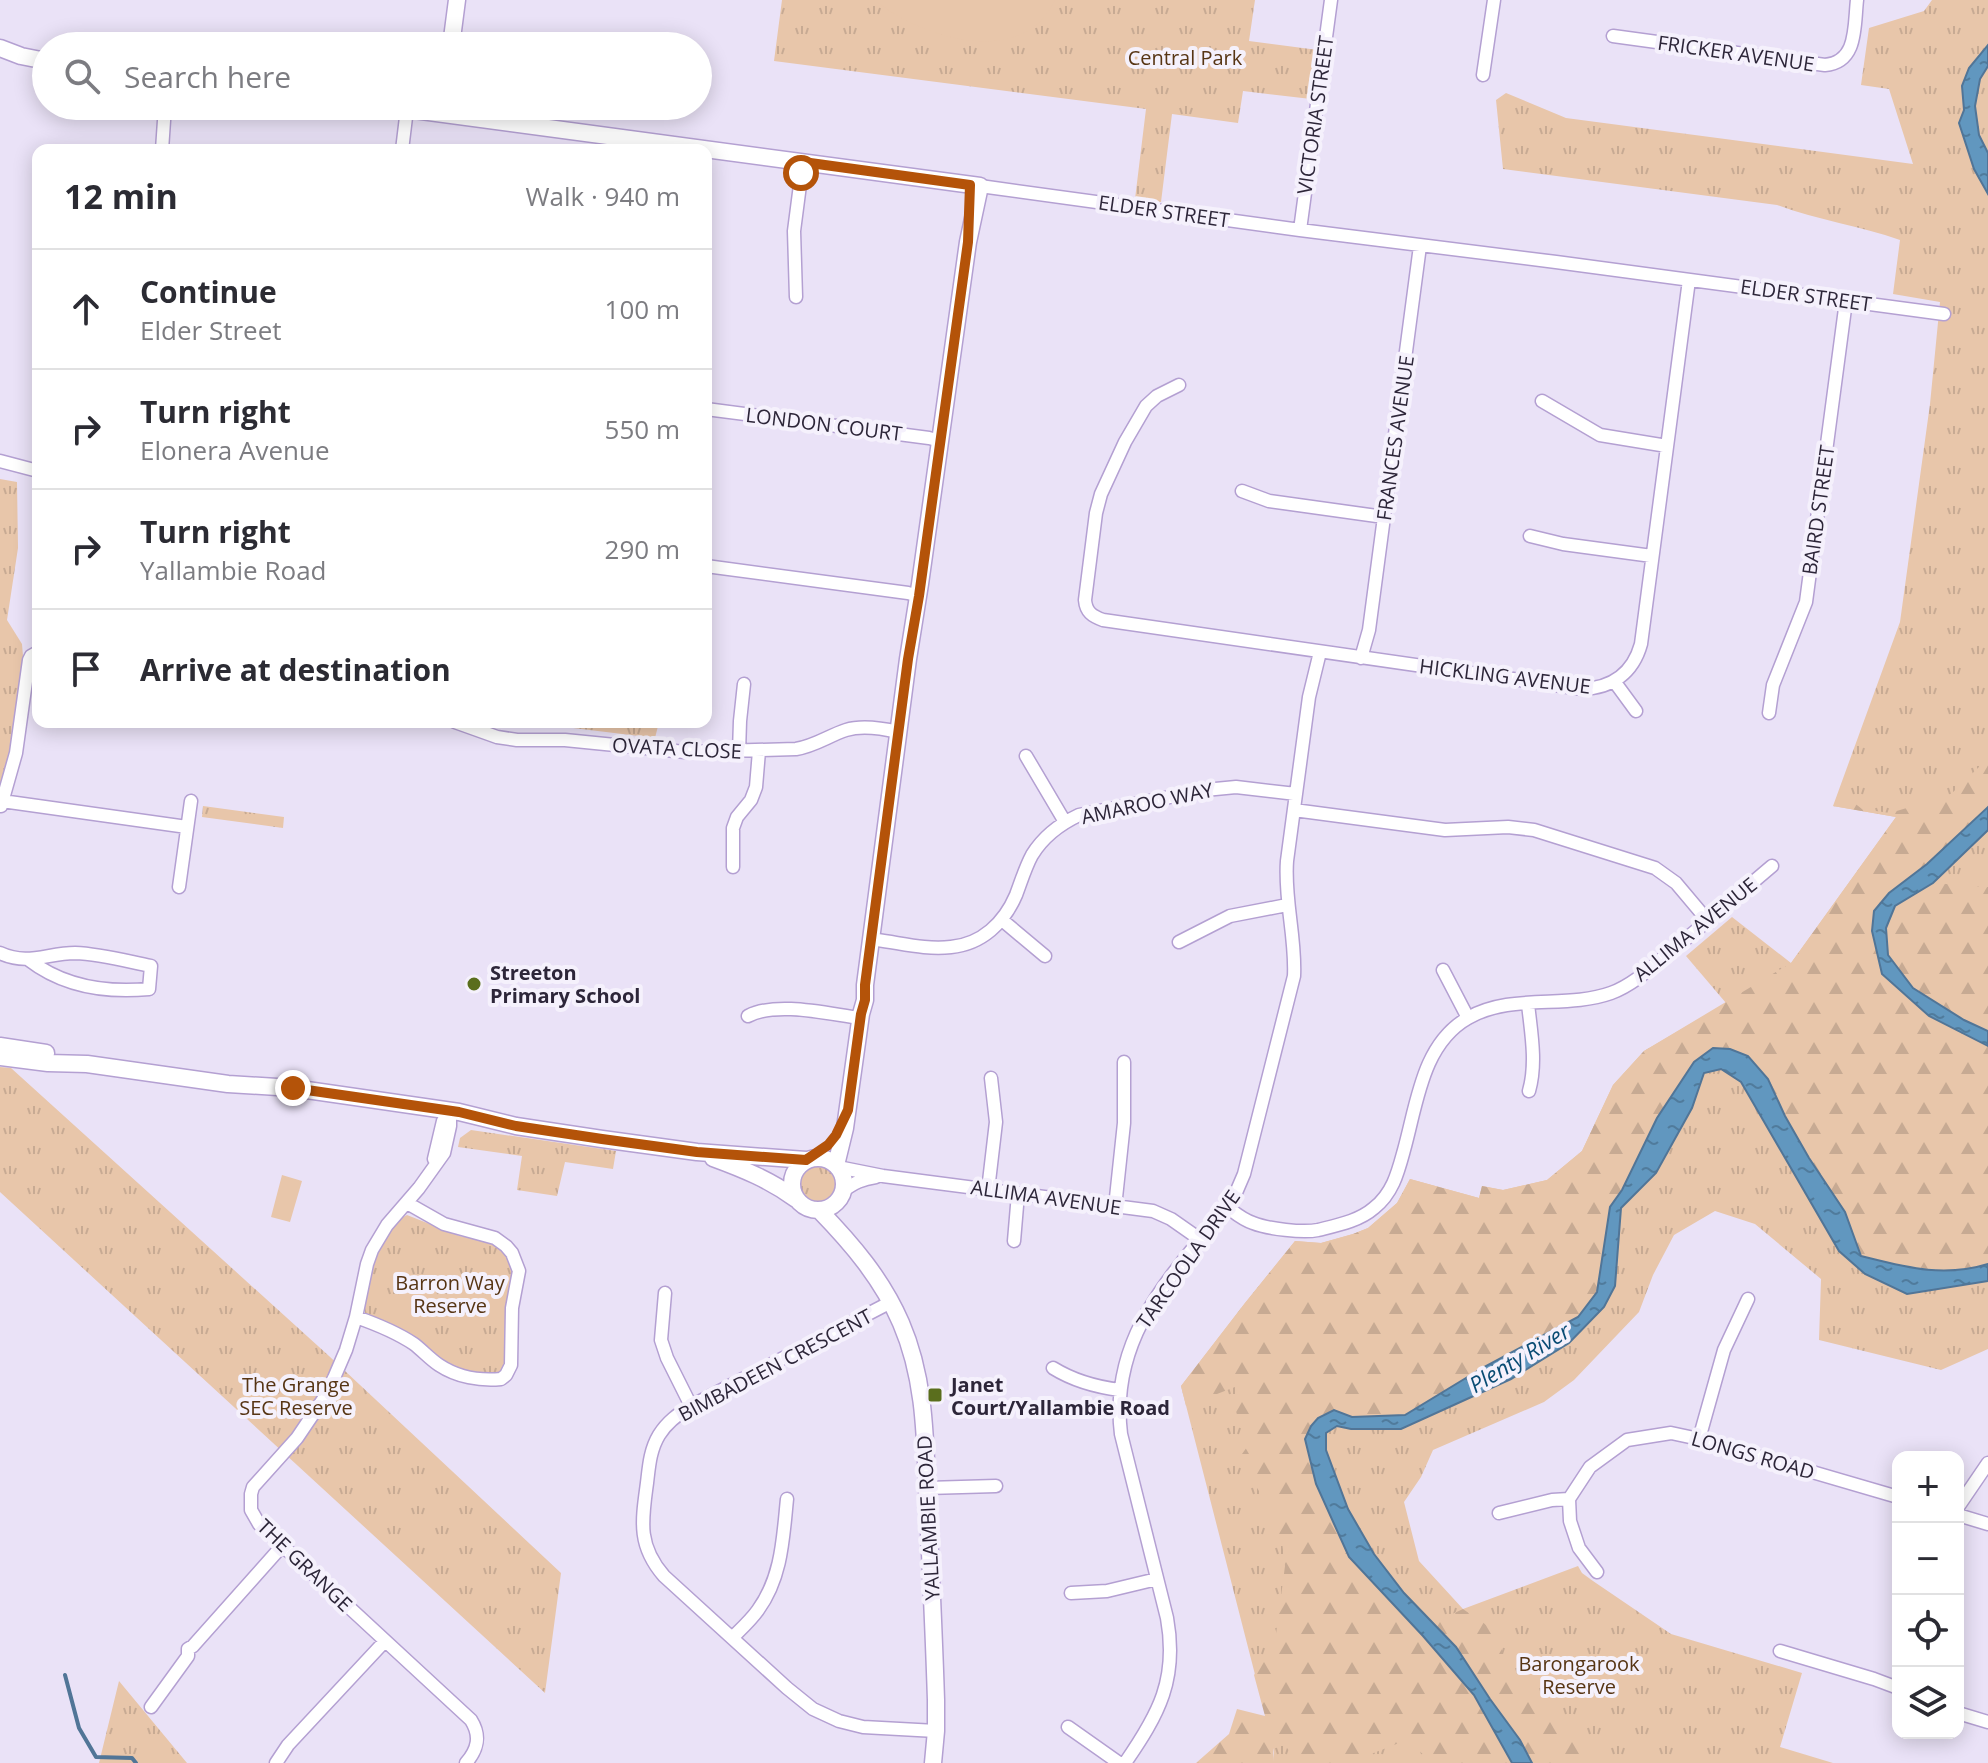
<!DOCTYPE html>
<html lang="en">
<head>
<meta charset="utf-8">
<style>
  body { margin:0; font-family:"Open Sans",sans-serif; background:#f7f7f7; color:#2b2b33 }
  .controls { position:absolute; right:24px; bottom:24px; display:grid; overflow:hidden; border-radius:16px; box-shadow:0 4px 20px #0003 }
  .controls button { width:72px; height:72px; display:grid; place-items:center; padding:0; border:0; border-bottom:2px solid #e1e1e2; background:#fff; color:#2b2b33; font:40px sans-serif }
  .stop { position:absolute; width:24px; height:24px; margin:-18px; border:6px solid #b45309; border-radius:50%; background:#fff }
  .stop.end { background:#b45309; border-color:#fff; box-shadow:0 2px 8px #0008 }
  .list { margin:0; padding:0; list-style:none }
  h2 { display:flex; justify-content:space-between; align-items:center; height:104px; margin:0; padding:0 32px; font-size:34px }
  h2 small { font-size:26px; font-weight:400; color:#7c7c81 }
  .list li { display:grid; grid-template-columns:52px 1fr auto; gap:24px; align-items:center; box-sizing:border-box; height:120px; padding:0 32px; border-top:2px solid #e1e1e2 }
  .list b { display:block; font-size:30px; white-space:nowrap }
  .list p { margin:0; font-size:26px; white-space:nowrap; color:#7c7c81 }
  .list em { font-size:26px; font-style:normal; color:#7c7c81 }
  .icon { flex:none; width:44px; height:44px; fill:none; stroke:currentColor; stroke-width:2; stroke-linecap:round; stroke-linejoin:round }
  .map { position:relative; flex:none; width:1988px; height:1763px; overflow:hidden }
  .search { position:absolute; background:#fff; box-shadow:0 4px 20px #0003; left:32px; top:32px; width:680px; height:88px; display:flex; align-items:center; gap:20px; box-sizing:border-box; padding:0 28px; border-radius:44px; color:#7c7c81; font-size:30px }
  .panel { position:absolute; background:#fff; box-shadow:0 4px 20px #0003; left:32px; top:144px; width:680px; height:584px; border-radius:16px }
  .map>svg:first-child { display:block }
</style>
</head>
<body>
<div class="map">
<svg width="1988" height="1763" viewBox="0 0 1988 1763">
  <defs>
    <pattern id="grass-tufts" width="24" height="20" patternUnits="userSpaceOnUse" patternTransform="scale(2)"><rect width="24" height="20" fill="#e8c6aa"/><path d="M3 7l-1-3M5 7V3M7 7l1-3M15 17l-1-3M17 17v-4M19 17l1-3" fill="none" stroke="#c7aa93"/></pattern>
    <pattern id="forest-firs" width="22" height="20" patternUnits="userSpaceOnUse" patternTransform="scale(2)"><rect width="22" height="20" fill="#e8c6aa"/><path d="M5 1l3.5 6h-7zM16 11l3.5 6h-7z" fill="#c7aa93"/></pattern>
    <pattern id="water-ripples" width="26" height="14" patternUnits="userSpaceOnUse" patternTransform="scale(2)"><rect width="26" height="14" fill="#6197bf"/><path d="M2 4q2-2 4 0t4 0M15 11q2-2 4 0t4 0" fill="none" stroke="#507b9c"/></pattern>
  </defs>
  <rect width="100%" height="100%" fill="#eae2f7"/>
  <path fill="url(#grass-tufts)" d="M782,0h473l-6,41 69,9 -7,49 -68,-8 -5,32 -66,-9 -11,88 -26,-3 11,-90 -372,-48z
    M1932,0h56v1349l-47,21 -122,-30 2,-61 -66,-55 -40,-13 -41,24 -21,40 -14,37 -65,68 -30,22 -111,48 -12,27 -17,25 15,59 44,48 115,-43 4,7 11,8 78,53 131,39 -22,74 53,16h-301l-12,-23 -30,-41 -34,-52 -37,-17 93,133h-239l1,-10 -4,-20 -89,-347 64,-83 50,-62 26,2 32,-9 15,-6 29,-25 13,-24 69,19 3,-12 21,4 44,-10 35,-29 31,-66 31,-34 82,-48 -40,-47 46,-39 59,46 105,-146 -63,-11 67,-184 30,-218 10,-102 -47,-8 7,-54c-40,-14 -83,-20 -123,-35l-274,-36 -7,-69 10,-7 60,25 347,46 -24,-75 -28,-4 8,-57 55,-17z
    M0,479l17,3 1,66 -11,72 15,24 1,12 -14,105 -9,30z
    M561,722h109l-1,3 -10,-3 -4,16 -90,-11z
    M203,806l81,11 -1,11 -81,-11z
    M0,1067l11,1 318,288 232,217 -16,120 -545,-501z
    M471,1130l145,21 -3,18 -48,-7 -8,34 -40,-6 5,-34 -64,-9 2,-9z
    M798 1183a19 19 0 1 1 38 0a19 19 0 1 1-38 0Z
    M407,1215l53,21 32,7 16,14 5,13 -8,99c-29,20 -78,-17 -103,-32 -12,-8 -26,-15 -37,-24 -1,-29 14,-85 42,-98z
    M119,1681l68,82h-88z"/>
  <path fill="url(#forest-firs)" d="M1988,752v55l-61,57 -38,29 -17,38 11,43 46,42 59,30v218c-46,14 -82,3 -127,-8l-16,-44 -36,-54 -24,-42 -17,-37 -55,-31 -19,14 -37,56 -35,72 -12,17 -13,85 -19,25 -94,50 -79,48 -53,2 -18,-7c-16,8 -21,11 -29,29l44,118 74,79 51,59 38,68h-79l-24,-21 -10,1 -28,11 -27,8 -17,1h-20l-13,-5 -9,-13h-6l-6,3 1,15h-78l33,-29 8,-25 28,7 -11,-41 21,-33 10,-76 -3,-24 -10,-30 -18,-29 -12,-12 -2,-5 2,-12 5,-7 -12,-39v-21l-49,19 -5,-20 64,-83 50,-62 26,2 32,-9 15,-6 29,-25 13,-24 69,19 3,-12 21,4 44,-10 35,-29 31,-66 31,-34 147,-88 105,-146 -63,-11 20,-4 9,7 28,4 60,-18 29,-28z
    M1933,883l55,4v144l-24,-11 -51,-32 -25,-33 -2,-27 9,-22z
    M1463,1609c10,7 23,14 30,23 14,16 8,40 23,57 13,15 33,19 47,31 14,11 20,27 26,43h-57l-12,-23 -30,-41 -34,-52 -23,-24z"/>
  <path fill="#e8c6aa" d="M875,0h180c-32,70 -135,38 -180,0z
    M282,1175l20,6 -12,41 -19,-5z"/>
  <path fill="url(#water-ripples)" stroke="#517597" stroke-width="2" d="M1988,45v21l-8,13 -5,27 4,29 9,18v41l-14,-25 -15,-46 5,-13 -2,-24 7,-18z
    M1988,807v23l-55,53 -38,23 -9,22 2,27 25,33 51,32 24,11v15l-59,-30 -47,-42 -10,-43 2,-20 15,-18 38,-29z
    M1713,1048l17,1 18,7 20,23 17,37 24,42 36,54 16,44c44,11 82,22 127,8v17l-81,13 -42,-20 -26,-23 -98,-169 -20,-13 -17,4 -12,35 -36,65 -35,35 -6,78 -11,21 -35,36 -58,36 -110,50h-50l-14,-3 -11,7v17l22,59 26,45 30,39 52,54 34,52 30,41 12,23h-20l-38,-68 -51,-59 -74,-79 -33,-73 -11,-45 6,-13 7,-8 16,-8 18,7 53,-2 79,-48 94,-50 19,-25 13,-85 12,-17 35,-72 37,-56z"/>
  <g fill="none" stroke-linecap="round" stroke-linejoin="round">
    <path stroke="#517597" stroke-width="4" d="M65,1675l14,53 17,29 36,1 4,5"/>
    <defs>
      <path id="street" d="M1613,36l212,29c33,-3 29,-39 32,-65
        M1483,75l11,-75
        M162,150l3,-44
        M402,150l5,-41
        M980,186l320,44 256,32 388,52
        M1300,230l31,-230
        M796,297l-2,-66 9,-69
        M1179,385l-22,11 -11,10 -21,36 -24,52 -5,19 -11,87c1,12 7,16 18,20l479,69c30,-1 51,-16 59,-45l48,-364
        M1542,401l58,34 67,11
        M706,409l223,29 12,3
        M0,461l38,10
        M1242,491l27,10 115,16
        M1530,536l33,8 89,12
        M706,566l202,27 11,3
        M1361,658l8,-28 51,-384
        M1614,681l22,30
        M1769,713l4,-28 33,-83 40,-301
        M455,722l42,15 20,3h48l120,12 111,-3c19,-3 32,-13 50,-19 16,-5 35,-2 52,2
        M739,752l1,-31 4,-37
        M1026,756l39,66
        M2,801l185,26
        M1,806l15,-53 13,-93 2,-4 7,-4
        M1294,810l151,20 63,-3 26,3 121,38 21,15 32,38
        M733,867v-39l4,-11 14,-17 5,-13 3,-36
        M179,887l12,-86
        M1002,920l43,36
        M871,941l6,-1c24,3 49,10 74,7 31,-3 53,-24 65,-52 5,-13 9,-27 16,-40 11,-18 28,-31 47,-40l126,-25 31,-3 60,7
        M1179,942l51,-26 57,-11
        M0,953c28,13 47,0 75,0 26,1 51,8 76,13l-2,23c-43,4 -85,-2 -120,-29
        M1443,970l25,48
        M1528,1004c3,28 9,59 1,87
        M748,1016c29,-15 80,-2 112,2
        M450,1111v15l-6,27 -25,35 -32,37 -15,25 -5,14 -11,53 -10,33 -12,28 -10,20 -27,40 -44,49 -2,7v16l8,14 212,196c10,16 7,29 -5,43
        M434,1159l9,-38 6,-9
        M838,1167l45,9 270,35 18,8 30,21
        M988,1190l8,-68 -5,-44
        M843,1191c11,-8 19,-12 33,-14
        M1115,1207l9,-84v-61
        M1227,1207c8,6 16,13 26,16 15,6 50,10 65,7 20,-5 41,-9 56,-22 19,-15 24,-36 30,-58 13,-46 18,-106 64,-132 43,-25 98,-9 143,-25 24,-9 44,-29 64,-45 33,-27 65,-55 97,-82
        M1014,1241l4,-47
        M665,1293l-4,47 6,18 24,48
        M891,1302l-200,104c-13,8 -24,16 -32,29 -9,15 -10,31 -12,48 -5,37 -10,62 17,93l123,112 26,21 26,12 24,6 73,4
        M356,1317c20,7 40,15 58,27 9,7 16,15 25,21 18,12 41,16 62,14l5,-4 5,-10 1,-57 7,-37 -7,-18 -6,-7 -11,-8 -51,-14 -37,-21
        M1053,1368c21,13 43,19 67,22
        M1699,1439l25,-89 24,-51
        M927,1488l69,-2
        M1958,1507l30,-44
        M1499,1513l53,-13 17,-1
        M1958,1515l30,9
        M1597,1572l-18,-24 -9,-27 -1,-22 21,-32 37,-27 44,-7 28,6 199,58
        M1071,1593l36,-2 50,-12
        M732,1638c9,-9 19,-18 26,-28 24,-33 25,-72 29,-111
        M1780,1651l94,28 24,9
        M151,1707l37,-51v-7l5,-3 89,-100
        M1958,1713l30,9
        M1068,1727l51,36
        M276,1763l12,-18 97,-104
        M1125,1763c34,-49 53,-84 42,-145l-46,-184c-12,-97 50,-158 106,-227l8,-12 9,-21 50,-198c2,-39 -10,-76 -7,-115l22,-164 11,-45"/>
      <path id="secondary" d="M451,46l6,-46
        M0,48l21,8 25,5
        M384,106l596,80 -12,56 -48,342 -12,75 -43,326v15l-4,14 -16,114 -9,37
        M0,1046l46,7
        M0,1057l48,6 39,1 141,20 65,4 166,24 57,14 86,13 95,13 109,8
        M792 1184a26 26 0 1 1 52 0a26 26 0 1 1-52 0Z
        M713,1158c30,11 57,22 83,41
        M819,1210c33,34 63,69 82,113 26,60 24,124 27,187 3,63 6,127 8,190v31l-3,32"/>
    </defs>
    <use href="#street" stroke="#b4a0d2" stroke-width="15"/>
    <use href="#secondary" stroke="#b4a0d2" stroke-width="19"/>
    <use href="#street" stroke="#fff" stroke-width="12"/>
    <use href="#secondary" stroke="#fff" stroke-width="16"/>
  </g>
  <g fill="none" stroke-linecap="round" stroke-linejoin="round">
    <path stroke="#b45309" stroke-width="10" d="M293,1088l166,24 57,14 86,13 95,13 109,8 22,-15 8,-10 12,-25 13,-96 4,-14v-15l43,-326 11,-63 49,-354 2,-57 -167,-23 -2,11"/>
  </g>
  <g fill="#5a6e1d" stroke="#f5f1fc" stroke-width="3">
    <circle cx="474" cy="984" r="8"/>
    <rect x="927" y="1387" width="16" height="16" rx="4"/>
  </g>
  <g text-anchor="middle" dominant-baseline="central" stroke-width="8" stroke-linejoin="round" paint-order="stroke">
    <g font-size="20" fill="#2d2639" stroke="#f5f1fc">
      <text transform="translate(1736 53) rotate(8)">FRICKER AVENUE</text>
      <text transform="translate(1315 115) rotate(-82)">VICTORIA STREET</text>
      <text transform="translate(1164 211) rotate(8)">ELDER STREET</text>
      <text transform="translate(1806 295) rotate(8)">ELDER STREET</text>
      <text transform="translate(824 424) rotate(7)">LONDON COURT</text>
      <text transform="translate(1395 438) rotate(-82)">FRANCES AVENUE</text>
      <text transform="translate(1818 510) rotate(-82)">BAIRD STREET</text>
      <text transform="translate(1505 676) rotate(7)">HICKLING AVENUE</text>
      <text transform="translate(677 748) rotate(3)">OVATA CLOSE</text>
      <text transform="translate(1147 803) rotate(-12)">AMAROO WAY</text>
      <text transform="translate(1695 929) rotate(-39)">ALLIMA AVENUE</text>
      <text transform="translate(1046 1197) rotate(8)">ALLIMA AVENUE</text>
      <text transform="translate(1188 1259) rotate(-55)">TARCOOLA DRIVE</text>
      <text transform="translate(775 1365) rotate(-28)">BIMBADEEN CRESCENT</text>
      <text transform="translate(1753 1455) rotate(16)">LONGS ROAD</text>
      <text transform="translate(928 1518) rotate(-93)">YALLAMBIE ROAD</text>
      <text transform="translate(305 1565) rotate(44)">THE GRANGE</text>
    </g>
    <g font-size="20" fill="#573514" stroke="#f5f1fc">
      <text x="1185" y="57">Central Park</text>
      <text x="450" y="1282">Barron Way<tspan x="450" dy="23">Reserve</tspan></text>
      <text x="296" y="1384">The Grange<tspan x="296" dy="23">SEC Reserve</tspan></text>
      <text x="1579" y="1663">Barongarook<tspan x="1579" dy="23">Reserve</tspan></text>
    </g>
    <g font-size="20" font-weight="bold" fill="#2d2639" stroke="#f5f1fc" text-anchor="start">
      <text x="490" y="972">Streeton<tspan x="490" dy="23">Primary School</tspan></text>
      <text x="951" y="1384">Janet<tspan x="951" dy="23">Court/Yallambie Road</tspan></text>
    </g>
    <g font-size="22" font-style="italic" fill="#0a4c74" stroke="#f5f1fc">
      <text transform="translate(1519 1357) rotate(-31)">Plenty River</text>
    </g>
  </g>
</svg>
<div class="controls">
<button>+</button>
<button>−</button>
<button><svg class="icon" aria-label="locate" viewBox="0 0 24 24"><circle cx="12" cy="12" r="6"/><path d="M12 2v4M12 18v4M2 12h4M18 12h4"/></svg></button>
<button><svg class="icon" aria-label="layers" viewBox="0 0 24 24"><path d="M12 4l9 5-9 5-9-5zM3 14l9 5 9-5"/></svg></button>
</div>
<div class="stop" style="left:801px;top:173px"></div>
<div class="stop end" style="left:293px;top:1088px"></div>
<div class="search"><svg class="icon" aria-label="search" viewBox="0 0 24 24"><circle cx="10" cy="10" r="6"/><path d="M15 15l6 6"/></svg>Search here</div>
<section class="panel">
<h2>12 min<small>Walk · 940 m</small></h2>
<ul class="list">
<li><svg class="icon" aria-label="ahead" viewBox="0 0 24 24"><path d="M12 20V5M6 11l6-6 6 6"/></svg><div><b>Continue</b><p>Elder Street</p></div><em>100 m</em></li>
<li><svg class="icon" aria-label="right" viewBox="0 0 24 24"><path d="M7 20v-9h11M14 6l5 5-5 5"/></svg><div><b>Turn right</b><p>Elonera Avenue</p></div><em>550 m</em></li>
<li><svg class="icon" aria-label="right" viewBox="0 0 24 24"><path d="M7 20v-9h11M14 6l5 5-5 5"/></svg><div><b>Turn right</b><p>Yallambie Road</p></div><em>290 m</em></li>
<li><svg class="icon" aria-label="arrive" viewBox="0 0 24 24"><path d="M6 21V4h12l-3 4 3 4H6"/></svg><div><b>Arrive at destination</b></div></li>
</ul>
</section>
</div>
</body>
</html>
